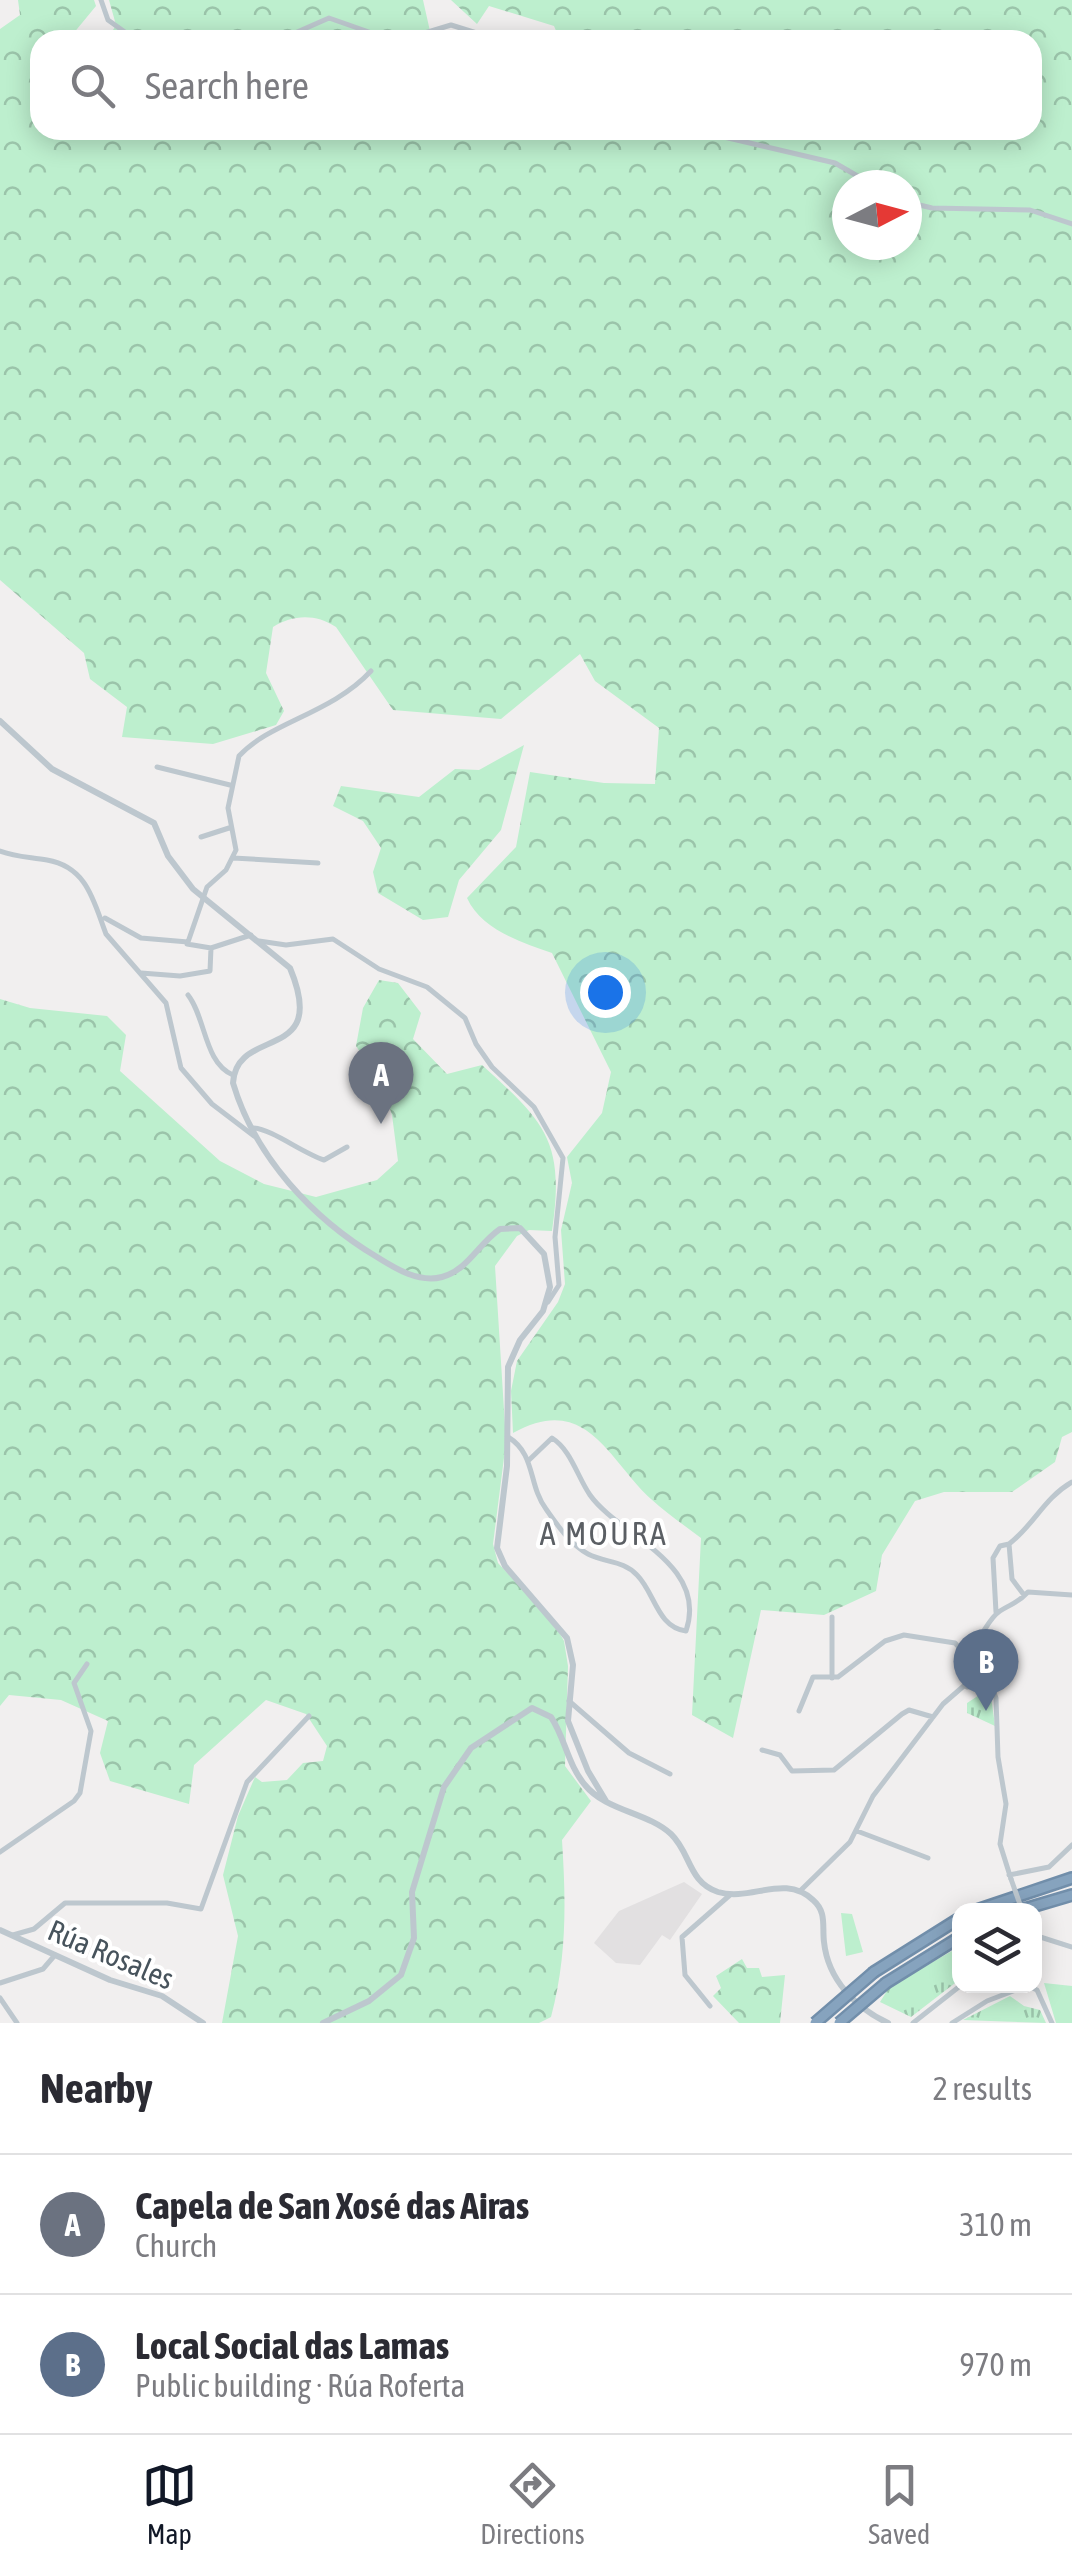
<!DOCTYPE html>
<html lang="en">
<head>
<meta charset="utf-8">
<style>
  body { margin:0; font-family:"Asap Condensed",sans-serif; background:#f2f2f3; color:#2b2b33 }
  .controls { position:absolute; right:30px; bottom:30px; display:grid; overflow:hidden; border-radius:20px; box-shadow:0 5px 25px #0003 }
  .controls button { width:90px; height:90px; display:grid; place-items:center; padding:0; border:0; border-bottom:2px solid #e1e1e2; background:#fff; color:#2b2b33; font:50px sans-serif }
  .compass { position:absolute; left:832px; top:170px; width:90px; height:90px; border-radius:50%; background:#fff; box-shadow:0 5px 25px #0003; rotate:84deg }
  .you { position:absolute; left:605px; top:992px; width:35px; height:35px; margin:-25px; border:8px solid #fff; border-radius:50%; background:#1a73e8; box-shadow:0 0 0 15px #1a73e833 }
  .badge { display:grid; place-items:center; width:65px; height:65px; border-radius:50%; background:#111827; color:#fff; font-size:32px; font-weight:700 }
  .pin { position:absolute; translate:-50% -82px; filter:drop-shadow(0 2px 5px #0008) }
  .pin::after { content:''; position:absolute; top:52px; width:35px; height:30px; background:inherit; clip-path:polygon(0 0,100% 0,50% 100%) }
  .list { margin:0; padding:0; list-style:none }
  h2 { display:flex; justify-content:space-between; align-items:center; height:130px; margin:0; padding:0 40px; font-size:42px }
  h2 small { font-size:32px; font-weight:400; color:#7c7c81 }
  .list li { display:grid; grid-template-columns:65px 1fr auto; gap:30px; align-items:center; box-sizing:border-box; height:140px; padding:0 40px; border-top:2px solid #e1e1e2 }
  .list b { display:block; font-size:38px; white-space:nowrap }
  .list p { margin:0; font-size:32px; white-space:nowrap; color:#7c7c81 }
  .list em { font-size:32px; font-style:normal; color:#7c7c81 }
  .icon { flex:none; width:55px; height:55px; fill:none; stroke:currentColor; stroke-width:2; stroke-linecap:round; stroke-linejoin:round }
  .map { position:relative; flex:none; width:1072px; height:2023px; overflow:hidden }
  .search { position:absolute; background:#fff; box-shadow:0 5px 25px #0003; left:30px; right:30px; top:30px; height:110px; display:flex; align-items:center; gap:25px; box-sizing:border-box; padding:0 35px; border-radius:30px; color:#7c7c81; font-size:38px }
  .sheet { height:410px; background:#fff }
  nav { display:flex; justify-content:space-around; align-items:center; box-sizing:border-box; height:140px; border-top:2px solid #e1e1e2; background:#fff; font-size:28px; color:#7c7c81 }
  nav a { display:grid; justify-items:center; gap:5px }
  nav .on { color:#111827 }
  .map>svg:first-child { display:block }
</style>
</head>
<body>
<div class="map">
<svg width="1072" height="2023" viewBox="0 0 1072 2023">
  <defs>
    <pattern id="forest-crowns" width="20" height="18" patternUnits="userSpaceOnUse" patternTransform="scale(2.5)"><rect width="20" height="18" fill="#bdefce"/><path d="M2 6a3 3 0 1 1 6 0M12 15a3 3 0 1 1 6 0" fill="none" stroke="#9bc4aa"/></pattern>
    <pattern id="park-tufts" width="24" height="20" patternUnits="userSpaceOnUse" patternTransform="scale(2.5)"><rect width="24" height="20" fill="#bdefce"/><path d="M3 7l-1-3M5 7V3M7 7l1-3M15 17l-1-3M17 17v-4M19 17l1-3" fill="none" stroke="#9bc4aa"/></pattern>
  </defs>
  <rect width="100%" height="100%" fill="#f1efef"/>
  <path fill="#e2e0e1" d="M684,1882l18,12 -32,46 -8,-5 -22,30 -24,-2 -22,-20 25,-32z"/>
  <path fill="url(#forest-crowns)" fill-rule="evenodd" d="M18,0h76l2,6 -28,34h-28v90h992v-90h-472l-6,-14 -65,-20 -12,18 -26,-24h621v1432l-10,5 -7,25 -43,30h-68l-29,9 -33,54 -6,36 -52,24 -63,-5 -28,128 -41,-23 9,-177c-17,-13 -35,-25 -50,-39 -43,-40 -65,-107 -138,-66l-2,-42 6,-30 41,-59 7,-18 -4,-54 11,-47 -5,-26 35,-44 9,-41 -59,-119c-32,-11 -71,-24 -85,-55l49,-51 14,-75 74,11 51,1 4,-56 -64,-47 -15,-27 -79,65 -108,-9 -57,-83c-21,-14 -44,-12 -63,0l-7,46 18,38 -8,14 -63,19 -91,-7 5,-30 -37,-28 -6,-26 -84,-73v-551l20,-14zM847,185h60v60h-60z
    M109,0h314l9,40h-325l9,-15z
    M524,745l-23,85 -42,50 -11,37 -25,3 -45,-27 -5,-21 8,-24 -18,-27 -30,-15 8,-20 78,11 36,-28 24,1z
    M379,980l19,3 23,30 -8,26 34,35 35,-9c64,58 83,77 70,166l-23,-1 -12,6 -22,30 11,176 -13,102 5,19 54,57 12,21 4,25 -3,100 26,35 -29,39c4,62 5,117 -11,177l-12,6h-317l16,-87 -15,-61 15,-59 17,-39 7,5 25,-2 16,-17 20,-2 4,-15 -21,-32 -40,-14 -72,65 -5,39 -79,-23 -10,-28 8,-32 -47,-21 -52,-5 -9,11v-707l30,9 77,8 19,19 -6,36 100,90 44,23 52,13 61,-17 21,-19 -6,-46 -10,-30 -26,-39 7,-38z
    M742,1959l5,9h12l3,9 23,-2 -5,48h-41l-26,-27 8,-8 -5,-12z"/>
  <path fill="url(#park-tufts)" d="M990,1688l5,38 -28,-13v-10z
    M959,1947v33l-48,37 -31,-15 10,-16z
    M1010,1996l14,10 16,4 6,13 -83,-3z"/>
  <path fill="#bdefce" d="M841,1913l11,1 11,38 -17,4z
    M1044,1983l28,3v37h-16z"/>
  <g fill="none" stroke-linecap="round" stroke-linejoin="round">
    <defs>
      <path id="motorway" d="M977,1910l95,-32
        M1021,1910l51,-15
        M874,1972l86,-54
        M886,1983l74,-46"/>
    </defs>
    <use href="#motorway" stroke="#718eaa" stroke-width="14"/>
    <path stroke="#bdc7ce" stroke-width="5" d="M101,0l7,20 28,20
      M279,40l50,-22 57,20 19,1 46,-14 48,15
      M694,130l141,33 38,22
      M907,202l25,6 98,2 42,14
      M157,767l73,18
      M201,837l28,-9
      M0,851c15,6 31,6 47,9 41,7 47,43 59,74l60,69 15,65 31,36 42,32
      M233,858l85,5
      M105,918l36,20 47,4 19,-55 19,-17 10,-20 -8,-42 11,-52c31,-34 92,-42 132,-85
      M259,941l27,4 47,-6 46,30 48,18 38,31 11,26 16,23 42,40 29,51 -8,79 4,48 -11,17
      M187,944l24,4 40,-13
      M141,973l39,3 30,-5 1,-23
      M188,995c18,23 16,68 45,80
      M253,1128c19,1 49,25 71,32l23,-13
      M508,1437c28,17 20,48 38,72 11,16 25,36 42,45 17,9 35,6 49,21 18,18 20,52 49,56 23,-68 -68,-96 -96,-136 -13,-19 -19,-45 -38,-57l-23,22
      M1024,1595l-12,-16 -3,-35c25,-19 35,-46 63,-62
      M996,1612l-3,-54 7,-12 9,-2
      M976,1644l20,54 2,59 8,47 -6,40 11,35
      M965,1648c19,-7 20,-27 35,-37 11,-7 18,-8 28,-19l44,3
      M832,1678v-61
      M967,1687l21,-3
      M569,1701l60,52 41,21
      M799,1711l14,-34h25l47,-36 19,-6 51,8 18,19
      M762,1750l18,5 12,16 42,-1 68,-56 7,-4 24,7
      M857,1831l71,27
      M0,1852l74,-51 6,-8 11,-62 -17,-48 13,-19
      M1009,1875l40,-8 23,-22
      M801,1890l49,-48 23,-46 70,-92 23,-20 12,-26
      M13,1935l21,-6 31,-26h102l34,6 46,-127 62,-66
      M1034,1935l38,12
      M0,1983l43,-14 12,-14
      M1028,1986l9,4 15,33
      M0,1998l17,25
      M710,2006l-25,-31 -3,-38 48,-42
      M913,2023l47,-37
      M952,2023l35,-22 39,-15"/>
    <path stroke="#bdc7ce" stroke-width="6" d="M0,721l52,48 102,54 14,33 25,33 97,79c40,96 -54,57 -57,115 22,74 80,136 144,174 19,12 42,26 65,20 26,-7 36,-33 58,-48l20,-1 24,26 6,33 -7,24 -23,29 -12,27 -1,99 -10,82 8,18 62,72 6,27 -5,56 20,50 18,30
      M0,1930l110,50 52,16 41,27
      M323,2023l46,-22 32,-26 13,-37 -2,-46 32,-105 27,-39 61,-40 19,9c14,21 17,48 34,68 21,26 62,27 86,49 20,19 17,48 47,58 33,10 66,-19 95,8 14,12 9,26 11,42 4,38 32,66 64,81"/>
    <use href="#motorway" stroke="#86a3be" stroke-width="9"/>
    <defs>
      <path id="motorway-bridge" d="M815,2023l59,-51
        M839,2023l47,-40"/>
    </defs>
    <use href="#motorway-bridge" stroke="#718eaa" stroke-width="14" stroke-linecap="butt"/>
    <path stroke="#bdc7ce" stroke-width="5" d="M1011,1879l11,31"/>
    <use href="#motorway-bridge" stroke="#86a3be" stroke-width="9"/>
  </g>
  <g text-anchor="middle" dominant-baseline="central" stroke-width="8" stroke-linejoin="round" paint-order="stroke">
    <g font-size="30" fill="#47535c" stroke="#fff">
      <text transform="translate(111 1954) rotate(23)">Rúa Rosales</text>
    </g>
    <g font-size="32" letter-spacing="2.5" fill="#5b5f64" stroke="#fff">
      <text x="604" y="1533">A MOURA</text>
    </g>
  </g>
</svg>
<div class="controls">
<button><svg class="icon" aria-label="layers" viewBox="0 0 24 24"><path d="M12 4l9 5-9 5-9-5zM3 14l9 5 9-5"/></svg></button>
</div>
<svg class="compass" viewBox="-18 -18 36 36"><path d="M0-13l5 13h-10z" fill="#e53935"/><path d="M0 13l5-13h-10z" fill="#7c7c81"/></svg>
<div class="you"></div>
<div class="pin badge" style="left:381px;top:1124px;background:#6b7280">A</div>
<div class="pin badge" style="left:986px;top:1711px;background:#5c6f8a">B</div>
<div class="search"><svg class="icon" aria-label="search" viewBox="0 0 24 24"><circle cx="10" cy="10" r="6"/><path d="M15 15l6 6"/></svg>Search here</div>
</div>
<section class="sheet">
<h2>Nearby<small>2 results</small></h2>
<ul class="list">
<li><span class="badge" style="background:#6b7280">A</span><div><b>Capela de San Xosé das Airas</b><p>Church</p></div><em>310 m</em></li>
<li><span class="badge" style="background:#5c6f8a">B</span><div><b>Local Social das Lamas</b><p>Public building · Rúa Roferta</p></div><em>970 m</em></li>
</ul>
</section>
<nav>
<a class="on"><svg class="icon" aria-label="map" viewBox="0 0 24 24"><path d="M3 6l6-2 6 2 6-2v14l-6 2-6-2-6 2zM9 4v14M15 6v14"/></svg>Map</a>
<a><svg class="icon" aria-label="directions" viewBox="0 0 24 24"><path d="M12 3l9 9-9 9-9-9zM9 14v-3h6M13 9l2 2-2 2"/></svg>Directions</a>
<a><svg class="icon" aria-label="saved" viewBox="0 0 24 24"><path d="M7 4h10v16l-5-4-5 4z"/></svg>Saved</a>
</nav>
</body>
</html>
